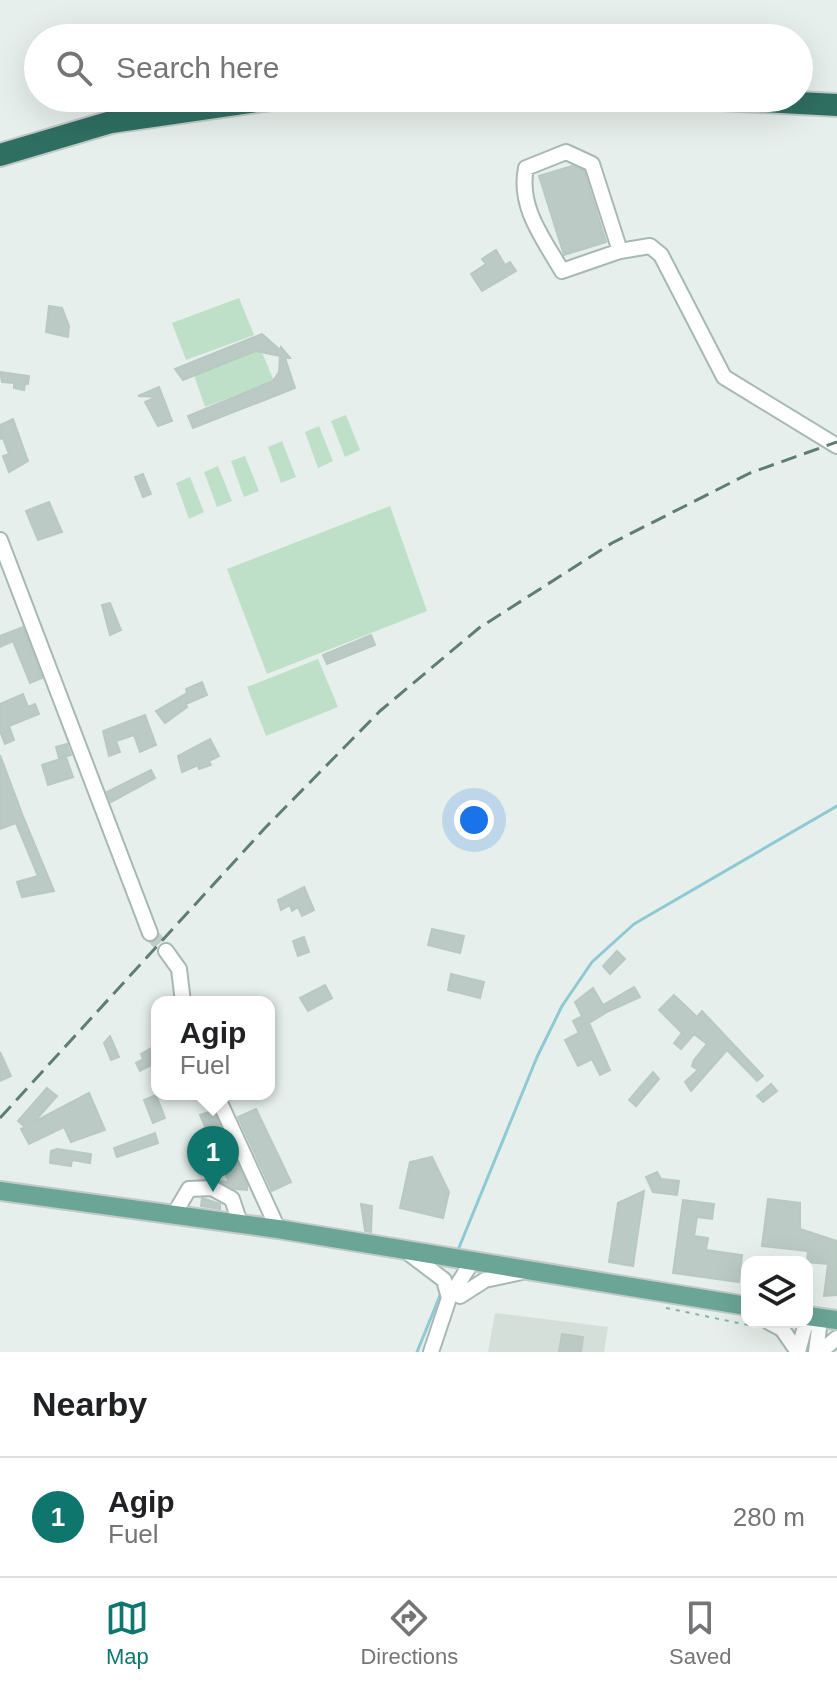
<!DOCTYPE html>
<html lang="en">
<head>
<meta charset="utf-8">
<style>
  body { margin:0; font-family:Arial,sans-serif; background:#f6f6f6; color:#202124 }
  .controls { position:absolute; right:24px; bottom:24px; display:grid; overflow:hidden; border-radius:16px; box-shadow:0 8px 32px #0002 }
  .controls button { width:72px; height:72px; display:grid; place-items:center; padding:0; border:0; border-bottom:2px solid #e0e0e0; background:#fff; color:#202124; font:40px sans-serif }
  .you { position:absolute; left:474px; top:820px; width:28px; height:28px; margin:-20px; border:6px solid #fff; border-radius:50%; background:#1a73e8; box-shadow:0 0 0 12px #1a73e833 }
  .badge { display:grid; place-items:center; width:52px; height:52px; border-radius:50%; background:#0f766e; color:#fff; font-size:26px; font-weight:700 }
  .pin { position:absolute; translate:-50% -66px; filter:drop-shadow(0 2px 4px #0008) }
  .pin::after { content:''; position:absolute; top:42px; width:28px; height:24px; background:inherit; clip-path:polygon(0 0,100% 0,50% 100%) }
  .popup { position:absolute; left:151px; top:996px; width:124px; height:104px; box-sizing:border-box; display:grid; place-content:center; border-radius:16px; background:#fff; filter:drop-shadow(0 2px 6px #0005); font-size:26px; white-space:nowrap; color:#757577 }
  .popup b { font-size:30px; color:#202124 }
  .popup::after { content:''; position:absolute; left:50%; top:100%; margin-left:-16px; border:16px solid transparent; border-top-color:#fff }
  .list { margin:0; padding:0; list-style:none }
  h2 { display:flex; justify-content:space-between; align-items:center; height:104px; margin:0; padding:0 32px; font-size:34px }
  h2 small { font-size:26px; font-weight:400; color:#757577 }
  .list li { display:grid; grid-template-columns:52px 1fr auto; gap:24px; align-items:center; box-sizing:border-box; height:120px; padding:0 32px; border-top:2px solid #e0e0e0 }
  .list b { display:block; font-size:30px; white-space:nowrap }
  .list p { margin:0; font-size:26px; white-space:nowrap; color:#757577 }
  .list em { font-size:26px; font-style:normal; color:#757577 }
  .icon { flex:none; width:44px; height:44px; fill:none; stroke:currentColor; stroke-width:2; stroke-linecap:round; stroke-linejoin:round }
  .map { position:relative; flex:none; width:837px; height:1352px; overflow:hidden }
  .search { position:absolute; background:#fff; box-shadow:0 8px 32px #0002; left:24px; right:24px; top:24px; height:88px; display:flex; align-items:center; gap:20px; box-sizing:border-box; padding:0 28px; border-radius:44px; color:#757577; font-size:30px }
  .sheet { height:224px; background:#fff }
  nav { display:flex; justify-content:space-around; align-items:center; box-sizing:border-box; height:112px; border-top:2px solid #e0e0e0; background:#fff; font-size:22px; color:#757577 }
  nav a { display:grid; justify-items:center; gap:4px }
  nav .on { color:#0f766e }
  .map>svg:first-child { display:block }
</style>
</head>
<body>
<div class="map">
<svg width="837" height="1352" viewBox="0 0 837 1352">
  <rect width="100%" height="100%" fill="#e6efeb"/>
  <path fill="#d4dfda" d="M495,1313l113,14 -4,25h-116z"/>
  <path fill="#bfe0c8" d="M239,298l15,37 -68,25 -14,-37z
    M261,350l13,31 -69,26 -11,-32z
    M346,415l14,35 -15,7 -14,-36z
    M319,426l14,35 -15,7 -13,-36z
    M282,441l14,36 -15,6 -13,-36z
    M245,456l14,35 -15,6 -13,-36z
    M218,466l14,35 -15,6 -13,-35z
    M190,477l14,35 -15,7 -13,-36z
    M390,506l37,105 -160,63 -40,-105z
    M318,659l20,48 -72,29 -19,-49z"/>
  <g fill="none" stroke-linecap="round" stroke-linejoin="round">
    <path stroke="#8ec9d4" stroke-width="3" d="M458,1250l79,-193 25,-51 30,-44 42,-38 203,-118
      M417,1352l24,-59"/>
  </g>
  <path fill="#bbcac4" stroke="#b8c9c2" stroke-width="2" d="M572,166l12,5 22,71 -42,13 -25,-79z
    M496,250l9,15 5,-3 6,9 -34,20 -11,-17 15,-10 -4,-5z
    M49,306l13,2 7,18 -1,11 -22,-5z
    M262,334l18,16 1,-3 9,11h-5l10,30 -102,40 -5,-12 85,-35 6,-9 1,-16 -24,-5 -73,29 -8,-11z
    M0,372l29,4 -1,8h-3l-1,6 -10,-2v-5l-12,-1z
    M159,387l13,34 -14,5 -13,-24 12,-5 -19,-1z
    M13,419l15,42 -19,11 -6,-16 6,-2 -6,-16 -3,1v-14z
    M143,474l8,20 -8,3 -8,-20z
    M49,502l13,30 -24,8 -12,-29z
    M110,603l11,27 -11,5 -8,-30z
    M23,627l19,51 -12,5 -17,-42 -13,6v-11z
    M371,635l4,10 -48,19 -4,-9z
    M202,682l5,13 -21,9 1,3 -22,16 -9,-12 31,-18 -1,-4z
    M23,694l5,13 7,-3 4,10 -30,12 5,14 -9,4 -5,-13v-27z
    M145,715l11,30 -16,7 -6,-17 -18,6 4,11 -11,4 -6,-25z
    M210,739l9,17 -10,5 2,4 -12,4 -1,-4 -16,7 -4,-16z
    M67,744l4,11 -12,3 -3,-11z
    M0,755l24,64 30,72 -32,6 -5,-15 21,-6 -22,-53 -16,6z
    M66,757l7,20 -25,8 -6,-20z
    M151,770l4,8 -44,24 -4,-10z
    M304,887l10,23 -12,6 -4,-9 -6,4 -2,-6 -9,5 -3,-10z
    M432,929l32,7 -4,17 -32,-8z
    M304,937l5,15 -11,4 -5,-15z
    M617,951l8,8 -15,15 -7,-8z
    M451,974l33,8 -4,16 -32,-8z
    M325,985l7,13 -24,13 -8,-13z
    M634,987l6,10 -33,15 -4,-7z
    M593,988l14,24 -18,11 21,47 -10,5 -8,-16 -14,7 -13,-26 14,-7 -6,-12 9,-5 -7,-14z
    M674,995l23,22 5,-6 61,65 -6,5 -30,-31 -36,41 -6,-9 13,-12 -6,-4 2,-6 13,-16 -13,-10 -13,15 -7,-6 8,-10 -23,-23z
    M110,1036l9,21 -8,3 -7,-17z
    M157,1045v17l-17,9 -4,-8 7,-4 -2,-5z
    M0,1052l11,24 -11,5z
    M653,1072l6,7 -23,27 -7,-6z
    M771,1084l6,7 -14,11 -6,-6z
    M47,1088l10,8 -23,26 55,-29 16,37 -34,12 -7,-15 -35,17 -8,-15 4,-2 -7,-6z
    M156,1095l9,23 -12,5 -9,-23z
    M256,1109l35,73 -19,9 -34,-74z
    M213,1111l34,74v5l-12,-1 -16,-8 10,1 -29,-67z
    M155,1133l3,10 -41,14 -3,-9z
    M57,1149l34,5 -1,9 -18,-3 -1,6 -21,-3 1,-12z
    M432,1157l17,35 -6,26 -43,-10 10,-46z
    M657,1172l4,7 18,2 -2,14 -24,-3 -7,-15z
    M644,1191l-11,75 -24,-4 9,-59z
    M202,1198l18,6v5l-19,-3z
    M768,1199l32,4v26l37,12v54l-13,1 4,-32 -21,-2 1,-11 -46,-5z
    M683,1200l31,4 -2,15 -15,-2 -3,19 14,2 -2,12 36,5 -3,27 -66,-9z
    M361,1204l11,2 -1,26 -6,-1z
    M562,1334l21,3 -2,15h-22z"/>
  <g fill="none" stroke-linecap="round" stroke-linejoin="round">
    <path stroke="#bfccc8" stroke-width="14" stroke-dasharray="14 7" stroke-linecap="butt" d="M150,933l16,18"/>
    <defs>
      <path id="minor" d="M620,251l-28,-87 -26,-12 -40,16c-8,39 17,70 36,103l58,-20 30,-5 11,9 63,122 113,69
        M0,540l150,393
        M166,951l13,18 4,33
        M216,1094l62,135
        M173,1216l16,-27 23,-1 20,11 8,24
        M407,1252l37,28 5,18
        M460,1296l25,-16 37,-8
        M769,1322l13,7 16,23
        M431,1352l18,-54 23,-36
        M798,1352l7,-26 10,-9 4,11 -3,24
        M820,1352l17,-14"/>
      <path id="major" d="M0,1191l278,38 469,77
        M807,1316l30,4"/>
      <path id="highway" d="M704,98l133,7
        M0,155l111,-33 166,-24"/>
    </defs>
    <use href="#minor" stroke="#a8b8b2" stroke-width="18"/>
    <use href="#major" stroke="#c2cac8" stroke-width="22"/>
    <use href="#highway" stroke="#c2cac8" stroke-width="26"/>
    <path stroke="#86b3a5" stroke-width="2" stroke-dasharray="4 6" stroke-linecap="butt" d="M666,1308l92,19"/>
    <use href="#minor" stroke="#fff" stroke-width="14"/>
    <use href="#major" stroke="#6aa596" stroke-width="18"/>
    <use href="#highway" stroke="#2f6f62" stroke-width="22"/>
    <path stroke="#5f7d75" stroke-width="3" stroke-dasharray="16 8" stroke-linecap="butt" d="M0,1118l265,-290 115,-117 99,-83 133,-85 138,-70 87,-31"/>
  </g>
</svg>
<div class="controls">
<button><svg class="icon" aria-label="layers" viewBox="0 0 24 24"><path d="M12 4l9 5-9 5-9-5zM3 14l9 5 9-5"/></svg></button>
</div>
<div class="you"></div>
<div class="pin badge" style="left:213px;top:1192px">1</div>
<div class="popup"><b>Agip</b>Fuel</div>
<div class="search"><svg class="icon" aria-label="search" viewBox="0 0 24 24"><circle cx="10" cy="10" r="6"/><path d="M15 15l6 6"/></svg>Search here</div>
</div>
<section class="sheet">
<h2>Nearby<small></small></h2>
<ul class="list">
<li><span class="badge">1</span><div><b>Agip</b><p>Fuel</p></div><em>280 m</em></li>
</ul>
</section>
<nav>
<a class="on"><svg class="icon" aria-label="map" viewBox="0 0 24 24"><path d="M3 6l6-2 6 2 6-2v14l-6 2-6-2-6 2zM9 4v14M15 6v14"/></svg>Map</a>
<a><svg class="icon" aria-label="directions" viewBox="0 0 24 24"><path d="M12 3l9 9-9 9-9-9zM9 14v-3h6M13 9l2 2-2 2"/></svg>Directions</a>
<a><svg class="icon" aria-label="saved" viewBox="0 0 24 24"><path d="M7 4h10v16l-5-4-5 4z"/></svg>Saved</a>
</nav>
</body>
</html>
